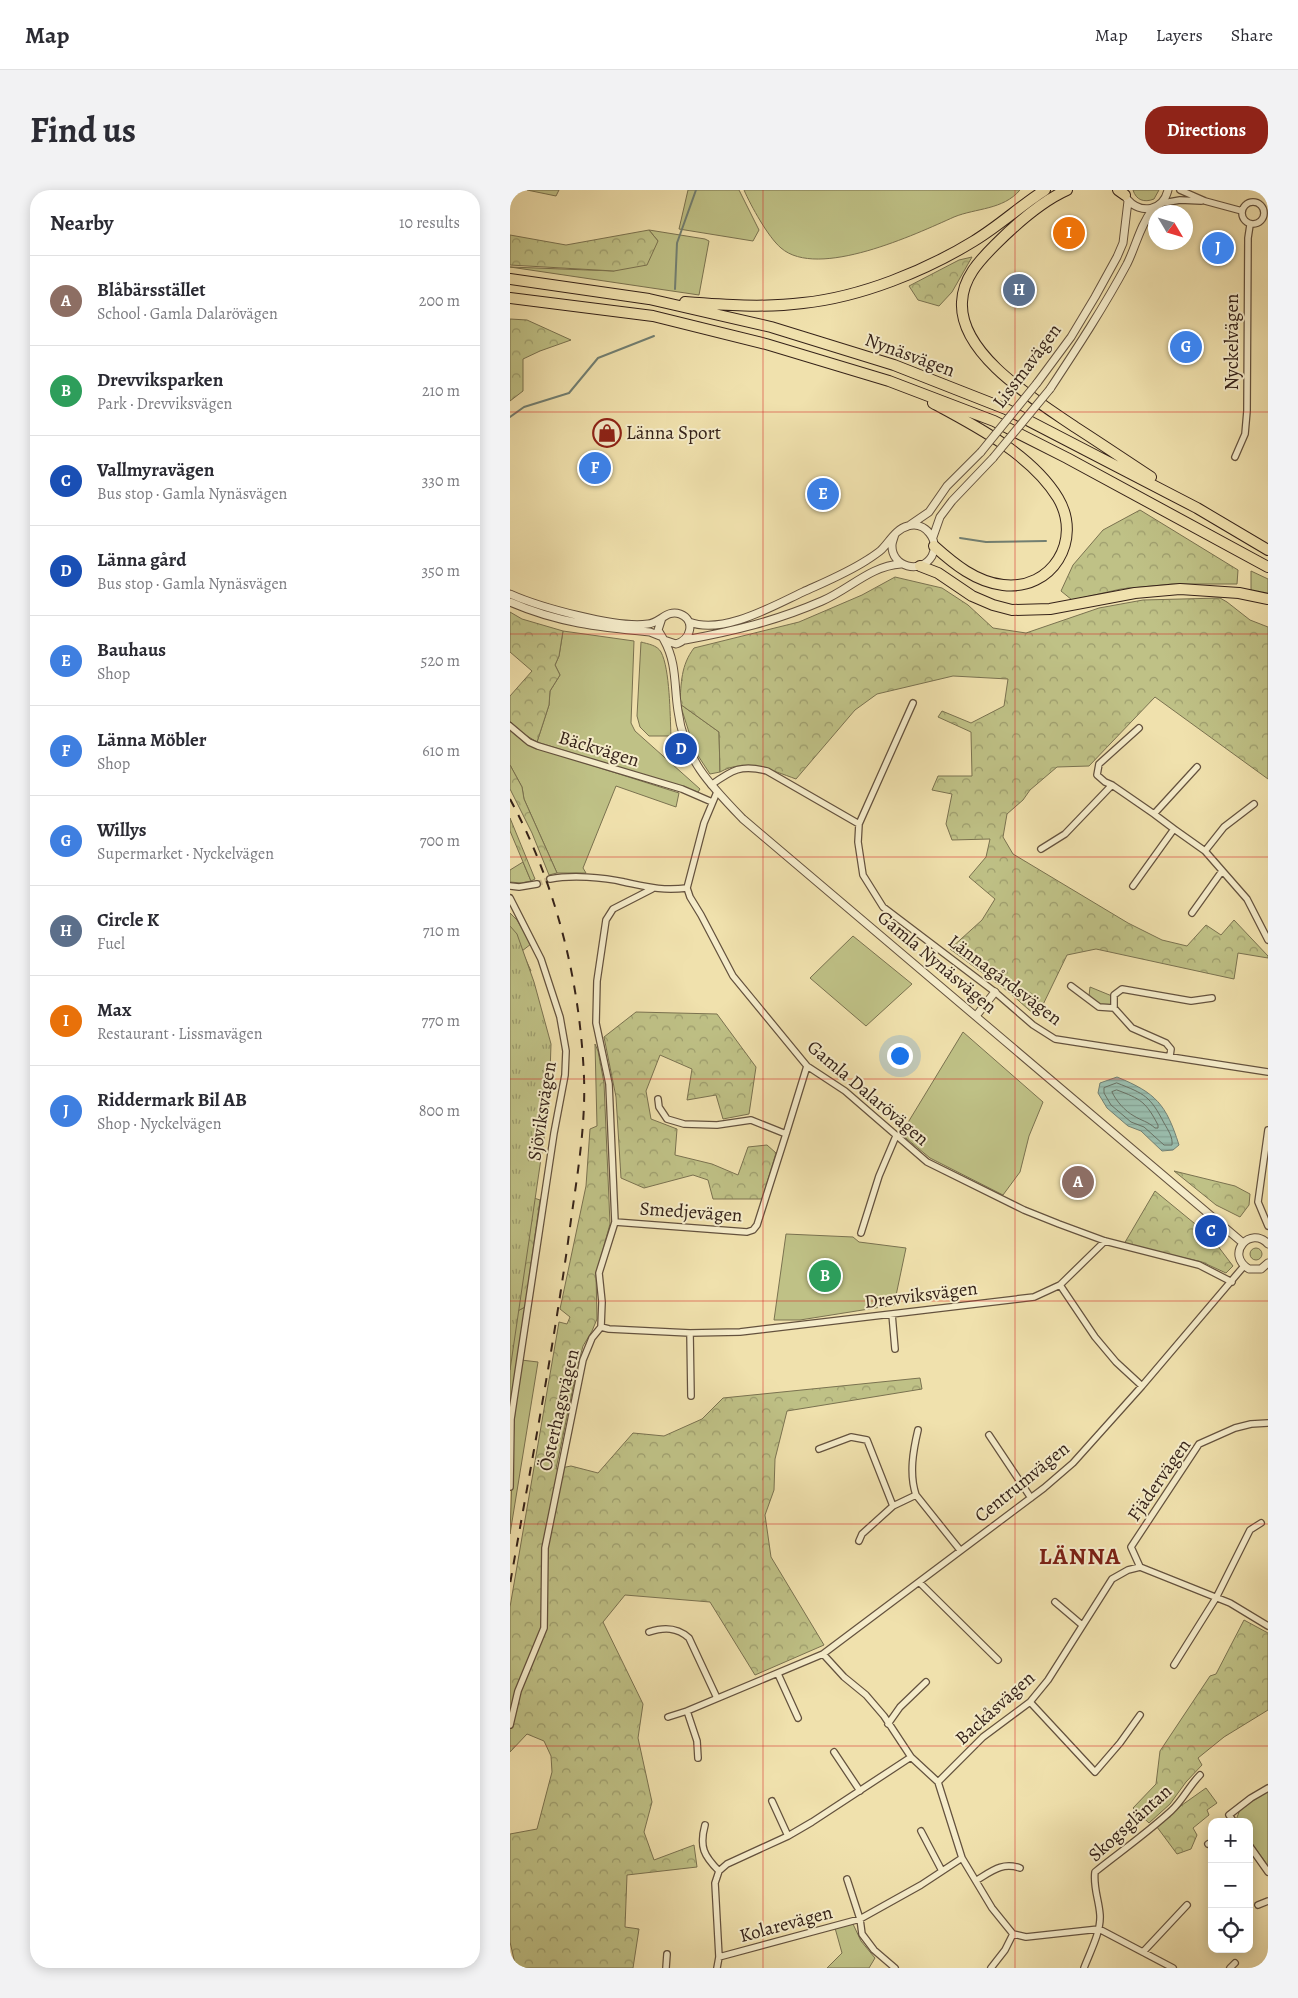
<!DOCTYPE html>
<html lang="en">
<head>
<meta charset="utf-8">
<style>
  body { margin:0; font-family:Alegreya,serif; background:#f2f2f3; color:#2b2b33 }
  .controls { position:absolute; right:15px; bottom:15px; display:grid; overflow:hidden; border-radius:10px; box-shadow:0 2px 12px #0003 }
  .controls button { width:45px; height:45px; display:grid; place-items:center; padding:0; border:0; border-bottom:1px solid #e1e1e2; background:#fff; color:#2b2b33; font:25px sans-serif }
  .compass { position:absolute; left:638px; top:15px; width:45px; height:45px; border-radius:50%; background:#fff; box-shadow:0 2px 12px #0003; rotate:128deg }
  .you { position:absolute; left:389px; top:865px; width:18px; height:18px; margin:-12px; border:4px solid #fff; border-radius:50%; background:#1a73e8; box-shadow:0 0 0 8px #1a73e833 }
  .badge { display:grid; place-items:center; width:32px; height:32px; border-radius:50%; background:#8f2418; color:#fff; font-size:16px; font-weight:700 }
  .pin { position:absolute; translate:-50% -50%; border:2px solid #fff; box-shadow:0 1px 5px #0006 }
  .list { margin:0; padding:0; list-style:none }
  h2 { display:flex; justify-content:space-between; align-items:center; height:65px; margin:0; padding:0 20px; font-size:21px }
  h2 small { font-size:16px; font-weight:400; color:#7c7c81 }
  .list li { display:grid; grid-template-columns:32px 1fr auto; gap:15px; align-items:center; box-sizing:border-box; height:90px; padding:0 20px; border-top:1px solid #e1e1e2 }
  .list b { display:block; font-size:19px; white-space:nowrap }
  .list p { margin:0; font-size:16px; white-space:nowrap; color:#7c7c81 }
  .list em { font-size:16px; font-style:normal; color:#7c7c81 }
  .icon { flex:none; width:28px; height:28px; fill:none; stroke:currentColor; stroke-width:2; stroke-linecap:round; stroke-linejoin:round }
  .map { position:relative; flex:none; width:758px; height:1778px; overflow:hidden; border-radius:20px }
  header { display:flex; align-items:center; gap:30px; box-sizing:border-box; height:70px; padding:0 25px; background:#fff; border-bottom:1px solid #e1e1e2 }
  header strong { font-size:24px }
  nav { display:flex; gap:28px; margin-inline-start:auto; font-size:18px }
  .intro { display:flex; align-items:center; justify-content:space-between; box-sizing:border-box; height:120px; padding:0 30px }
  h1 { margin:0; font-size:35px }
  .button { padding:12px 22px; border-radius:20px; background:#8f2418; color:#fff; font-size:18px; font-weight:700 }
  main { display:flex; gap:30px; padding:0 30px }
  aside { flex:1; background:#fff; border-radius:20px; box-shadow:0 2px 12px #0003 }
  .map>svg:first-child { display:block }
</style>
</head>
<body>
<header>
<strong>Map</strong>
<nav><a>Map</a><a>Layers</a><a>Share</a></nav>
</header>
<div class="intro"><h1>Find us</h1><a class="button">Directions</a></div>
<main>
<aside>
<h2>Nearby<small>10 results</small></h2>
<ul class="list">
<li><span class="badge" style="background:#8d6e63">A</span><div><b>Blåbärsstället</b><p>School · Gamla Dalarövägen</p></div><em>200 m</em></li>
<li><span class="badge" style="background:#2e9e5b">B</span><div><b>Drevviksparken</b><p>Park · Drevviksvägen</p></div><em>210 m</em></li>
<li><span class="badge" style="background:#1a4fb4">C</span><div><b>Vallmyravägen</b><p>Bus stop · Gamla Nynäsvägen</p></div><em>330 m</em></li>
<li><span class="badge" style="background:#1a4fb4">D</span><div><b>Länna gård</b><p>Bus stop · Gamla Nynäsvägen</p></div><em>350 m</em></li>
<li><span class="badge" style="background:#3f7fe0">E</span><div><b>Bauhaus</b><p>Shop</p></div><em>520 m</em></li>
<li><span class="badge" style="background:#3f7fe0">F</span><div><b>Länna Möbler</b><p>Shop</p></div><em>610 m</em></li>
<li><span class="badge" style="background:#3f7fe0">G</span><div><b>Willys</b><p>Supermarket · Nyckelvägen</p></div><em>700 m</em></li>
<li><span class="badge" style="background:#5c6f8a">H</span><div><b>Circle K</b><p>Fuel</p></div><em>710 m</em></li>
<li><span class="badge" style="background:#e8710a">I</span><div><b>Max</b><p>Restaurant · Lissmavägen</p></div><em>770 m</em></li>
<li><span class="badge" style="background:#3f7fe0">J</span><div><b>Riddermark Bil AB</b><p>Shop · Nyckelvägen</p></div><em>800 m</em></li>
</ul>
</aside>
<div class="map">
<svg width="758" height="1778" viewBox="0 0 758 1778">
  <defs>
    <pattern id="forest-crowns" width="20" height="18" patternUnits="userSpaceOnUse" patternTransform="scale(1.25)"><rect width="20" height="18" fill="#bfc186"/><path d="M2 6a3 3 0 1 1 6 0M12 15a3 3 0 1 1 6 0" fill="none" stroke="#9c9c6d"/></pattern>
    <pattern id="park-tufts" width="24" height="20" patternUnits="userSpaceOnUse" patternTransform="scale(1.25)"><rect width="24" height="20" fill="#bfc186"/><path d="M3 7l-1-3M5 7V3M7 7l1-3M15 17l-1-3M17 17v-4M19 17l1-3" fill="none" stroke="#9c9c6d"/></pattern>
    <pattern id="water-rules" width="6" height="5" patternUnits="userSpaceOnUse" patternTransform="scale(1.25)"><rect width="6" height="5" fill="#9abdad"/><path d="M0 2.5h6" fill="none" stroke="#85a294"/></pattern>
  </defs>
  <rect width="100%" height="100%" fill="#f0e1ad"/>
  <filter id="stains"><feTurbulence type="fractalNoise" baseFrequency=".004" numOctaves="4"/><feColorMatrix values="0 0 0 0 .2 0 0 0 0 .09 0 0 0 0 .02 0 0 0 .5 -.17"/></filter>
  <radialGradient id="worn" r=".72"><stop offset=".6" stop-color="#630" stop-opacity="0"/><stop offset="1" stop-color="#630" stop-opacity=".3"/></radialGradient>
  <path fill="#bfc186" stroke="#7a7250" d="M178,0h51l20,40 -6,11 -74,-12z
    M234,0h276c-17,20 -44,18 -66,27 -38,17 -136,63 -173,31 -13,-11 -30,-42 -37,-58z
    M623,0h26l-5,9c-10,4 -18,1 -21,-9z
    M139,40l56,9 4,2 -10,54 -189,-28 104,4 44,-30z
    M741,381l17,8v17l-17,-4z
    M53,441l71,10 -3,82 4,8 65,58 -2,3 -161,-50 12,-37 1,-14 10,-16 -5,-10 4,-9z
    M131,452c7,2 16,3 20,10 9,17 9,63 10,84h-22l-9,-9 -3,-11z
    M170,514l39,28 1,40 -10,2 -15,-23z
    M0,540l15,13 9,4 145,46 -3,14 -60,-21 -33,82 3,5h-29l-33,-74 -2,-12 -12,-22z
    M13,672l8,19 -10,2 -11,-1v-12z
    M0,723l7,7 14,24 -9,7 9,20 -13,13 -8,-6z
    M343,746l59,48 -46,42 -56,-48z
    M453,842l80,70 -14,34 -9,36 -17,23 -73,-37 -29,-24z
    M276,1044l67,3 6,5 47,6 -12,57 -94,15h-26z
    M740 1064a6 6 0 1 1 12 0a6 6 0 1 1-12 0Z
    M15,1117l-15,99v-91z
    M11,1170l17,2 -28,172 4,-112z
    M758,1601v75l-19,-27v-17h-11l-2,-2 5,-13z
    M343,1734l8,17 14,17 -6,10h-42l15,-15 -7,-25z"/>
  <path fill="url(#forest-crowns)" stroke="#7a7250" d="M17,0h32l-3,6z
    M139,40l9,11 -11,24 -33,6 -104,-6v-30l56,10z
    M462,67l-20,35 -13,14 -21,-6 -9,-14 50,-26z
    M0,129l17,1 44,20 -31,11 -17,8v32l-13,10z
    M630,320l98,60 -1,14h-65l-51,5 -49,11 -11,-9 12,-26 30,-35z
    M385,387l47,11 26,17 25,23 33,5 73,-25 44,-8 77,-2 7,4 23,18 18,7v152l-113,-82 -66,69 -32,1 -27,23 -7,10 -16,14 -4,23 10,17 115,69 34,17 25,6 19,-21 15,10 13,-15 34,36v2l-30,-5 -4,26 -138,-30 -29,6 -30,62 -27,-24 -60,-44 32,-29 13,-21 -26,-22 17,-20 4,-18 -38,1 -6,-16 6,-30 -20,-4 6,-14h34l-1,-44 -33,-15 4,-6 29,12 33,-17 4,-27 -55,-3 -76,18 -22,16 -59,69c-25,-9 -51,-21 -76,-7l-1,-40 -39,-28c1,-21 1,-39 14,-56l105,-26 63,-27z
    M0,422l12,7 41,12 -4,25 -4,9 5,10 -10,16 -1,14 -12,37 -15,-9 -12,-12v-25l22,-25 -22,-19z
    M0,575l12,22 2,12 33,74 -8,2 -17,-42 -22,-44z
    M0,628l25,61 -4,2 -21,-50z
    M126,822l81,2 39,53 -7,47 -26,5 -7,-24 -29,5 5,-31 -32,-14 -14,36 5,28 26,10 -2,26 37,9 26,11 10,-28 19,-2 9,8 -14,46h-49l-5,-19 -15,-5 -49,13 -23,-10 -5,-81 -12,-60z
    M85,854l3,7 6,32 6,141 -14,51 1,44 -5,12 -9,15 -5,18 -22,105 15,-3 27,7 35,-40 31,3 38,-17 21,-21 197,-20 2,11 -135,22 -12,48 -1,31 -9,25 6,42 53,88 -69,30 -45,-73 -85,-7 -22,27 40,82 -5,34 14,64 -8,30 10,28 40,-15 3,22 -70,8 -2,52 14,2 -6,39h-117l-6,-26v-108l27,-5 15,-57 -1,-16 -7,-15 -17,-7 -17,18v-145l49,-285 8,2 3,-7 -10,-8 26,-123 4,-57 7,-3z
    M664,981l61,15 15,8 -1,11 -9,12 -24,-12z
    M645,1001l56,46 22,29 -7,7 -24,-11 -78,-18z
    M15,1005l15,5 -15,107 -15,8z
    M734,1430l24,13v77l-44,27 -26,21 4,7 -16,17 -16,22 -21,19 -16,-15 23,-24 4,-33 50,-75 6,-2z
    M696,1598l11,15 -10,7 2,5 -16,13 4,7 -6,14 -14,5 -20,-27 25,-22z"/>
  <path fill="url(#park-tufts)" stroke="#7a7250" d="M0,736l7,8 17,48 17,62 -2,60 -39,266z
    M580,797l22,9 -1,10 -11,-1 -11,-9z
    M328,1077v21l-10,2 -16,-8 -1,-12z"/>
  <path fill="url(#water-rules)" stroke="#727f72" d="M607,887c39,16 49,27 62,68l-6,5 -11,1 -21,-20 -13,-5 -21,-18 -9,-15 2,-10z"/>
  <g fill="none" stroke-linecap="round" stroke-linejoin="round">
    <path stroke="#687063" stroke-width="1" d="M607,893c28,11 33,13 47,40 4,7 9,14 8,22h-8l-20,-18 -13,-5 -20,-17 -7,-12v-5z
      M607,900c24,9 29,12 41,35v3h-3c-8,-7 -13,-7 -21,-12 -9,-5 -18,-15 -22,-24z"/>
    <path stroke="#727f72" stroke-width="2" d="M165,99l2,-46 19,-53
      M0,227l14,-10 45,-14 29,-35 56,-22
      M450,348l26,4 60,-1"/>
    <path stroke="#cbbb8f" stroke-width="5.5" stroke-dasharray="5.5 3" stroke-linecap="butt" d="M27,694l13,-5"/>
    <defs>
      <path id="minor" d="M670,0l25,11 37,10
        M732 23a11 11 0 1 1 22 0a11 11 0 1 1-22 0Z
        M653,13l17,-3 21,1
        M725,267l10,-23 2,-23 1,-173 2,-13
        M403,513l-54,121 -1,18 5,33 20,32 112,85 38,33 22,14 213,33
        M0,536l19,16 9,4 144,43 30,13
        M201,595c21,-15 30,-21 56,-14l92,53
        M602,595l42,29 43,-47
        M664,639l31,22 19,-24 30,-23
        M531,659l24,-15 47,-49 -7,-3 -8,-7 2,-11 40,-36
        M695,661l42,48 21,41
        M40,689c21,-4 53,-2 74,3 24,5 38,9 63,6
        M0,696l9,1 18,-3
        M623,696l41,-57 -20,-15
        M177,698l3,9 11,18 32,61 74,90 38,25 82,71 97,48 35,14 46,17 94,24 33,17
        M177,698l17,-65 13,-31
        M0,708l31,61 19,58 6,34 -1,24 -11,58 -43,286 -1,68
        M682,723l30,-42
        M561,796l28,21 15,1v-13l8,-6 69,12 21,-3
        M604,818l18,20 34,15 5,6 -1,7
        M758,940l-10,72 10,24
        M276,944l21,-68
        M105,1032l132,10 6,-2 4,-5 29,-91 -35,-14 -34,5 -33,-1 -17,-5 -8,-12 -1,-8
        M351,1043l18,-57 17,-40
        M550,1095l35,52 21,25 26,24
        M382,1124l3,35
        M91,1137l8,2 81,4 50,-1 294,-35 26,-12 45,-44
        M180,1143l1,63
        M479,1245l42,63
        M309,1259l32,-12 16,3 26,66 -31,28 -3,7
        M406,1305l44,55
        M383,1316l23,-11c-7,-21 -3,-44 2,-65
        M630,1377l-9,-20 68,-103 36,-16 16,-4 17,-1
        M409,1392l79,78
        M545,1412l27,23
        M139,1442c15,-5 28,-5 40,6l28,60
        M313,1464l21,23 22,18 18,21 27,41 27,25 24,76 30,50 21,26 13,3 73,-8 74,39
        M664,1475l42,-67 34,-68 11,-7
        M268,1484l20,44
        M520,1512l65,70 25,-29 20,-28
        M177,1521l10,30 1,17
        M158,1527l19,-6 136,-57 221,-166 29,-25 69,-77 102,-120
        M378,1534l12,-17 26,-25
        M0,1535l8,-34 26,-63 1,-80 38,-188 9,-22 9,-11 1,-25 -3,-29 16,-51 -6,-138 -13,-61 1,-42 9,-61 7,-11 39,-20
        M324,1562l26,39
        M428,1592l45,-45 47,-35 18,-22 64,-101 16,-9 12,-3 90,36 38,23
        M262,1611l16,35
        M724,1632l-5,-7 22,-17 17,-10
        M195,1635c-6,22 -1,31 14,46
        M411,1641l21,40
        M698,1654l4,-2
        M739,1655l19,27
        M337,1689l13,40 2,15 12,16 21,18
        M467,1690c15,-9 25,-18 43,-12
        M748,1715l10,-4
        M633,1762l44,-47
        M209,1767l141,-38 61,-34 41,-27
        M156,1778l1,-14
        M207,1778l2,-11 -4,-74 4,-12 8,-7 61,-28 24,-14 99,-65
        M481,1778l14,-18 8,-16
        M574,1778c6,-16 17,-36 16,-53 -1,-15 -7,-28 -5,-43 25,-20 52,-39 76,-61 12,-11 18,-25 29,-36
        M720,1778l5,-5"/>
      <path id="tertiary" d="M617,9c14,16 36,12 41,-9
        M527,193l34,-46 24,-40 22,-40 6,-14 5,-42
        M540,199c27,-41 54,-82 77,-125 9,-18 13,-39 26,-55
        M400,335l19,-13 18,-26 34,-34
        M423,347l7,-20 12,-16 41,-43
        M0,404c29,13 108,35 138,30 12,-1 19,-15 32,-10 16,6 11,26 -4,30l-12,-4 -6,-10 4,-12
        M0,412c48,21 89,25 140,30l10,4
        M179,432c34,13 84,-16 114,-30 22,-10 44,-19 64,-32 5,-3 9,-6 13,-9 9,-8 15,-22 28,-25 17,-5 32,14 24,30 -11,19 -41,11 -40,-11 0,-3 2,-7 3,-11
        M154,450c13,23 10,46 14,71 6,48 33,75 65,108l500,424
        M175,450c49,-9 91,-19 137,-39 28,-12 48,-35 79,-37
        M466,826l19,-24
        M758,1054c-17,-19 -44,10 -19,25h12l7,-6"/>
      <path id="motorway" d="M557,0c-27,12 -52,35 -72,55 -16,16 -32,33 -33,57 -3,53 75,99 113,125 25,16 50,33 76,50
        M608,0l7,5
        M0,89l139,20 122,28 123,38 112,44 191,99 71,42
        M0,108l143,18 113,28 123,37 105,40 73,37 201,109
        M175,112c39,3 79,6 118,1 58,-6 122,-32 171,-62 25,-15 46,-35 71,-51
        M423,213c43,23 99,52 125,95 25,42 -6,93 -55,87 -27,-3 -49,-21 -69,-39
        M410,376l18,7 34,23 21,9 19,5 38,-1 85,-16 45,-4 59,4 29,6"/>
    </defs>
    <use href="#minor" stroke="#64523e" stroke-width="8"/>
    <use href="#tertiary" stroke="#64523e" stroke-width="9"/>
    <use href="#motorway" stroke="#352219" stroke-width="12"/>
    <use href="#minor" stroke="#f5ecca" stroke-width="5.5"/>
    <use href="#tertiary" stroke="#f5ecca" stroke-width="7"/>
    <use href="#motorway" stroke="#f0e1ad" stroke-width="10"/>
    <path stroke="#352219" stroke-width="2" stroke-dasharray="9 9" stroke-linecap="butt" d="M0,609c46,85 70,182 74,278 2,55 -9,110 -16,165 -16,114 -38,228 -58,342
      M0,1772l2,6"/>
    <defs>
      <path id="tertiary-bridge" d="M471,262l56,-69
        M483,268l57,-69"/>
    </defs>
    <use href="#tertiary-bridge" stroke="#64523e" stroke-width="9" stroke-linecap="butt"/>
    <use href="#tertiary-bridge" stroke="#f5ecca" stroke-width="7"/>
  </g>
  <path fill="none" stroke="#d62828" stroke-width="1" stroke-opacity="0.55" d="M253,0v1778M505,0v1778M0,222h758M0,444h758M0,667h758M0,889h758M0,1111h758M0,1334h758M0,1556h758"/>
  <defs>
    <symbol id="shop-ring" viewBox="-11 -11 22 22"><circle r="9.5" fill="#f5ecca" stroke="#8f2418" stroke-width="1.5"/><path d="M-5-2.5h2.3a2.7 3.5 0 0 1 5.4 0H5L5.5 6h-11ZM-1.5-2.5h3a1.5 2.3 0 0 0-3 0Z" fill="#8f2418"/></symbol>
  </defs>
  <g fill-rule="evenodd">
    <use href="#shop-ring" x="81" y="227" width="32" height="32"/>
  </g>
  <g text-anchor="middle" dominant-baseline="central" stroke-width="4" stroke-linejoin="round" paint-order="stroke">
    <g font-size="19" fill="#352219" stroke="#f5ecca">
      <text transform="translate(722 152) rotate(-90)">Nyckelvägen</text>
      <text transform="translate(400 165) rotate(20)">Nynäsvägen</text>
      <text transform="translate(517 176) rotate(-53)">Lissmavägen</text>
      <text transform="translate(89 559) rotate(17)">Bäckvägen</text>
      <text transform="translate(427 772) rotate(40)">Gamla Nynäsvägen</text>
      <text transform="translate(495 790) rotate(37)">Lännagårdsvägen</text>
      <text transform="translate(358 903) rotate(40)">Gamla Dalarövägen</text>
      <text transform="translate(32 921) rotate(-81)">Sjöviksvägen</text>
      <text transform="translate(181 1022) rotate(4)">Smedjevägen</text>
      <text transform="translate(411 1105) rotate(-7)">Drevviksvägen</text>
      <text transform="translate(49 1220) rotate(-77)">Österhagsvägen</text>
      <text transform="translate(649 1290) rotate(-55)">Fjädervägen</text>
      <text transform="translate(512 1292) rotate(-39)">Centrumvägen</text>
      <text transform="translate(485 1518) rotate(-42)">Backåsvägen</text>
      <text transform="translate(620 1633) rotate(-42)">Skogsgläntan</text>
      <text transform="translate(276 1734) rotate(-15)">Kolarevägen</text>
    </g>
    <g font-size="19" fill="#352219" stroke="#f5ecca" text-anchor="start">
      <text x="116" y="243">Länna Sport</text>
    </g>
    <g font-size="24" font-weight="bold" letter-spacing="1" fill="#7a1f14" stroke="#f5ecca">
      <text x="570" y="1366">LÄNNA</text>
    </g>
  </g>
  <rect width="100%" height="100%" filter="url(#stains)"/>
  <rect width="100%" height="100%" fill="url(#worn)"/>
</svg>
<div class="controls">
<button>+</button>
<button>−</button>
<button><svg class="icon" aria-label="locate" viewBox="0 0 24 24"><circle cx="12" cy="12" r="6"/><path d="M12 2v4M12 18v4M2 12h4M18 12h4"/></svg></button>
</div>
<svg class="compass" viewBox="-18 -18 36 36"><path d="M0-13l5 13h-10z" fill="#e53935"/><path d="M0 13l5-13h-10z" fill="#7c7c81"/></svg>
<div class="you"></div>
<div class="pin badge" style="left:568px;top:992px;background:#8d6e63">A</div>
<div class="pin badge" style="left:315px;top:1086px;background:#2e9e5b">B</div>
<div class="pin badge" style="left:701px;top:1041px;background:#1a4fb4">C</div>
<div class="pin badge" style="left:171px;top:559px;background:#1a4fb4">D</div>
<div class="pin badge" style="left:313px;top:304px;background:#3f7fe0">E</div>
<div class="pin badge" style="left:85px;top:278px;background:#3f7fe0">F</div>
<div class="pin badge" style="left:676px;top:157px;background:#3f7fe0">G</div>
<div class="pin badge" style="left:509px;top:100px;background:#5c6f8a">H</div>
<div class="pin badge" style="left:559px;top:43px;background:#e8710a">I</div>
<div class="pin badge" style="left:708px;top:58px;background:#3f7fe0">J</div>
</div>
</main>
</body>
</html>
